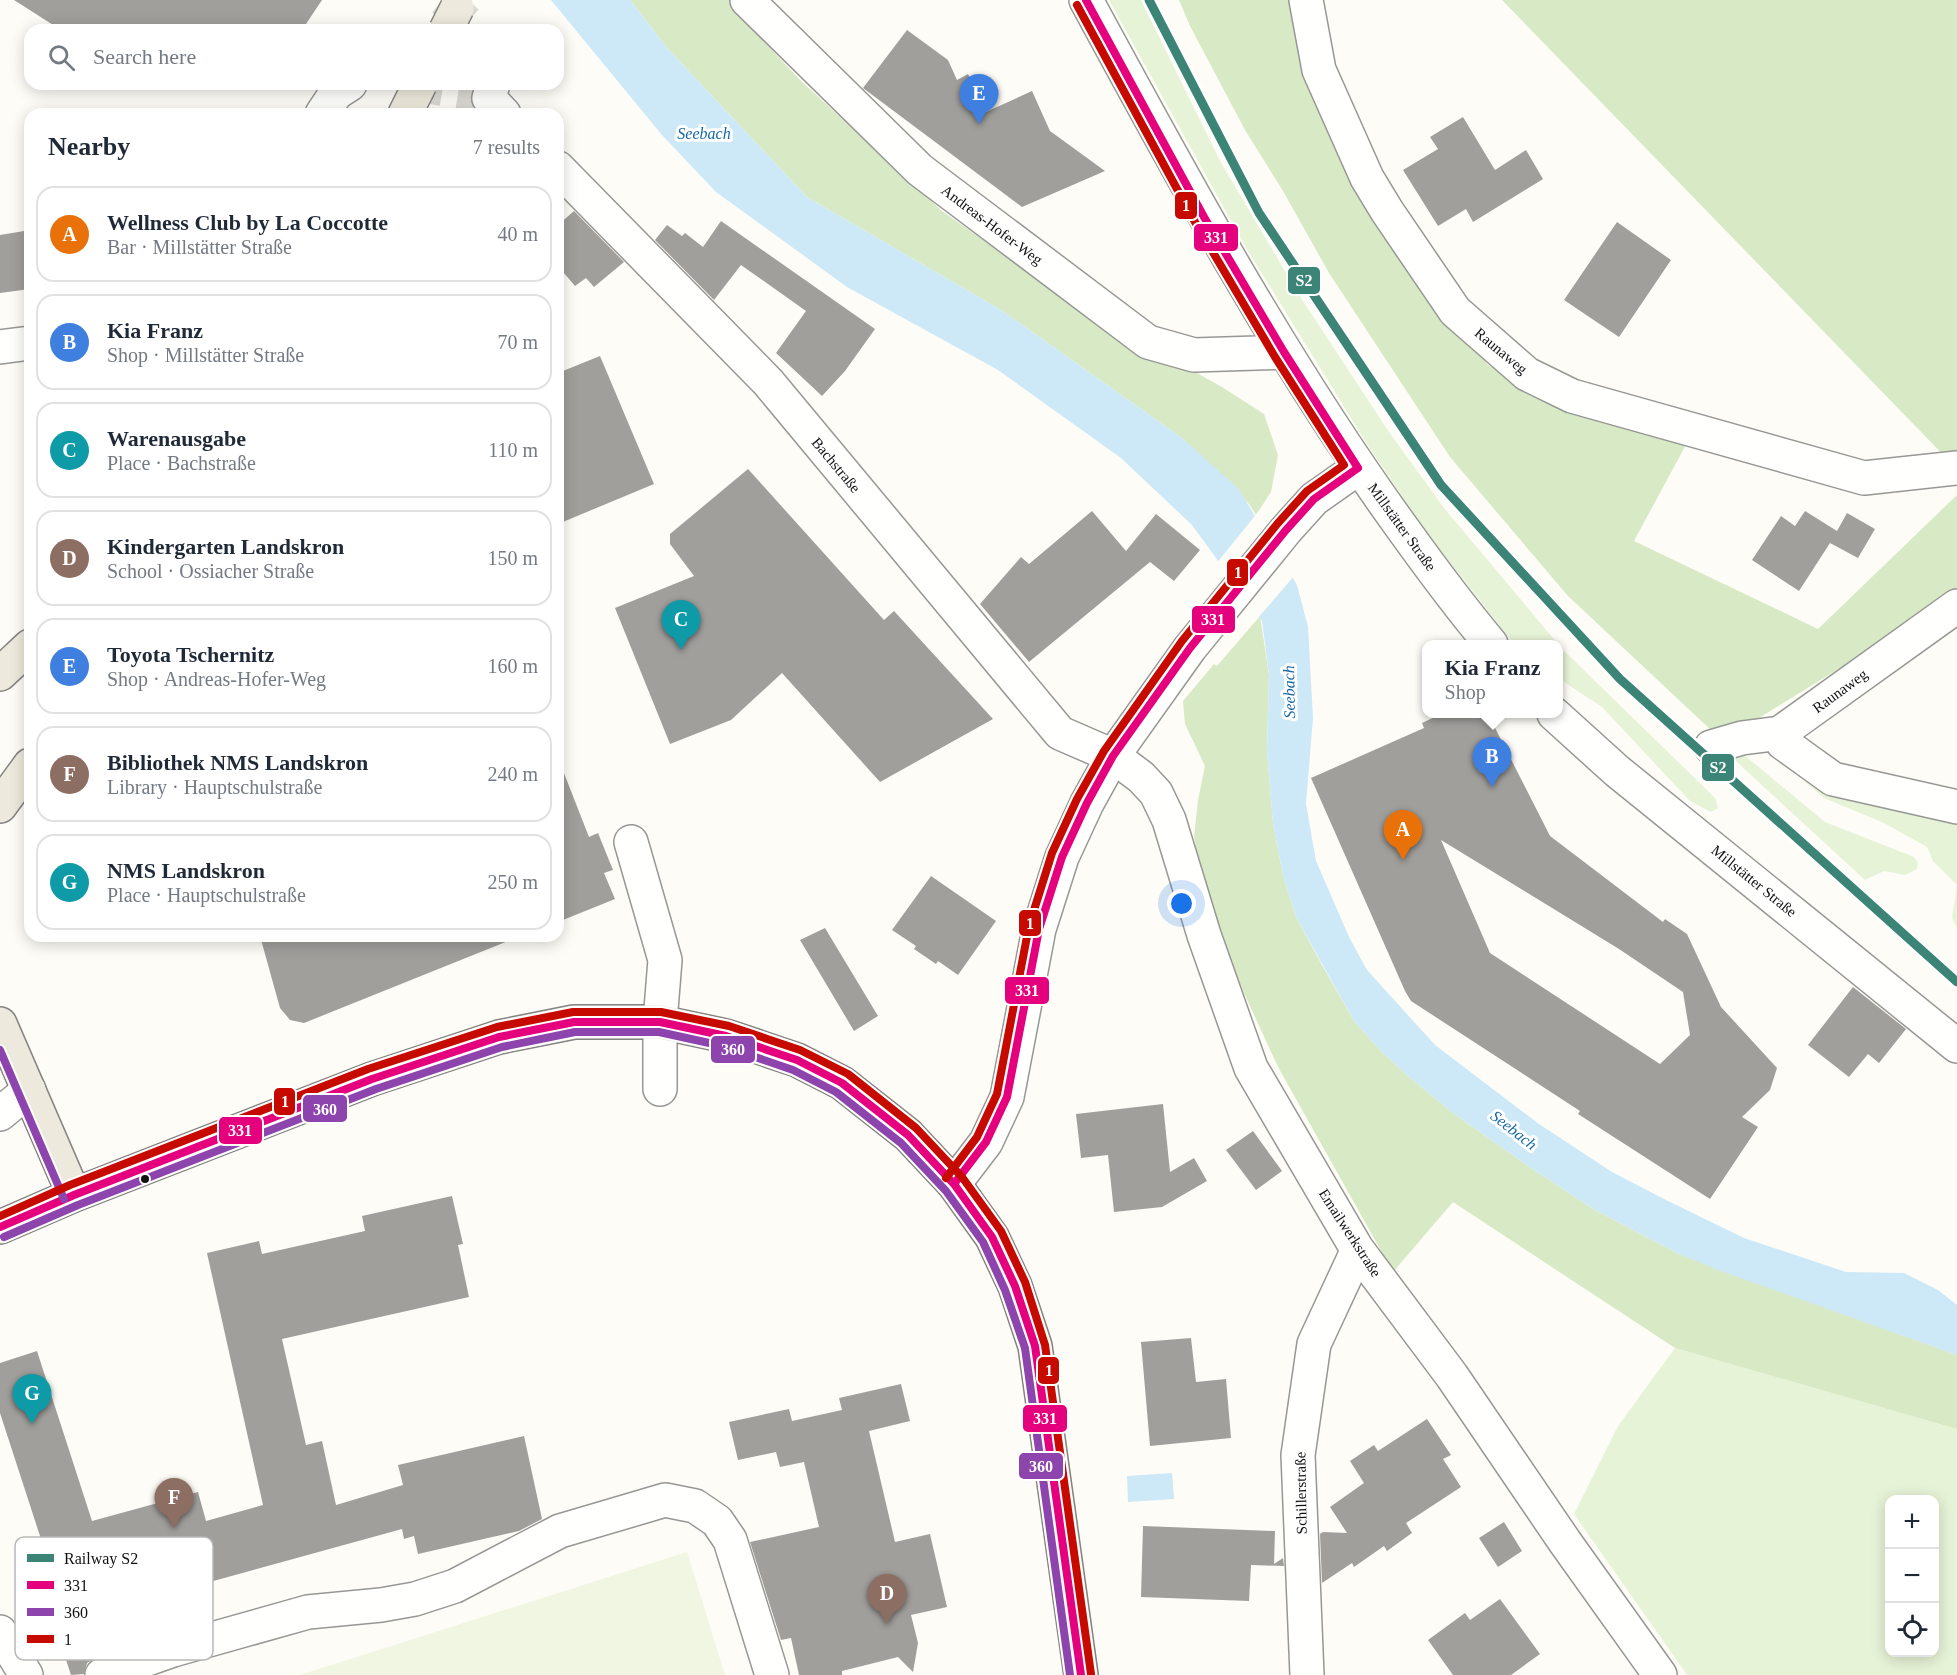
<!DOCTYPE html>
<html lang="en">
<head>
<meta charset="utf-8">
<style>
  body { margin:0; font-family:Georgia,serif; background:#f2f2f3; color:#1f2937 }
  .controls { position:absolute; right:18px; bottom:18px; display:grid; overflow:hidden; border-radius:12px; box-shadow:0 3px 15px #0003 }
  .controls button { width:54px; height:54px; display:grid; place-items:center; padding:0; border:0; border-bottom:2px solid #e0e1e3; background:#fff; color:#1f2937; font:30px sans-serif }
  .you { position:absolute; left:1182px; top:904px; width:21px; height:21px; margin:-15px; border:4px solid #fff; border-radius:50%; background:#1a73e8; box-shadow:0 0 0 9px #1a73e833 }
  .badge { display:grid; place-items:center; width:39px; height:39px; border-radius:50%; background:#ea580c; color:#fff; font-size:20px; font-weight:700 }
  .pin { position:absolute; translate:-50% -50px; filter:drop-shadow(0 2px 3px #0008) }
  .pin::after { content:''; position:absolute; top:32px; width:21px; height:18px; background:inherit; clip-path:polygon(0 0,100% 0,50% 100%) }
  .popup { position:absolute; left:1422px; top:640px; width:141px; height:78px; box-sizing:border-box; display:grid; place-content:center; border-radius:12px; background:#fff; filter:drop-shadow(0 2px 4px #0005); font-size:20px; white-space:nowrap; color:#747a83 }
  .popup b { font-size:22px; color:#1f2937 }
  .popup::after { content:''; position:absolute; left:50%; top:100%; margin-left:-12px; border:12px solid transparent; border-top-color:#fff }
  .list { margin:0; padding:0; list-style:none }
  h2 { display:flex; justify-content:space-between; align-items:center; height:78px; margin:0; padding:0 24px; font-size:26px }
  h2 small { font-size:20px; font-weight:400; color:#747a83 }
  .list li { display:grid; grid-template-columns:39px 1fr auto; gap:18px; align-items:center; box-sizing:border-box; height:96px; margin:0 12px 12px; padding:0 12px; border:2px solid #e0e1e3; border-radius:18px }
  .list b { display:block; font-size:22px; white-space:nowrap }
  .list p { margin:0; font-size:20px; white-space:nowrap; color:#747a83 }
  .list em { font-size:20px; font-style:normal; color:#747a83 }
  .icon { flex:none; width:33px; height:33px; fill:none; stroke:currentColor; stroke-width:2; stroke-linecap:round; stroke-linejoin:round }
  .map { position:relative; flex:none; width:1957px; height:1675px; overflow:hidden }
  .search { position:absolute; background:#fff; box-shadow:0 3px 15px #0003; left:24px; top:24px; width:540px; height:66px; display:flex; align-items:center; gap:15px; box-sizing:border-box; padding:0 21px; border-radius:18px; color:#747a83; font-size:22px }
  .panel { position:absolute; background:#fff; box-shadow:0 3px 15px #0003; left:24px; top:108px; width:540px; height:834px; border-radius:18px }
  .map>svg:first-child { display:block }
</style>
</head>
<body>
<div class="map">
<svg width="1957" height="1675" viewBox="0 0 1957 1675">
  <rect width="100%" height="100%" fill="#fdfcf7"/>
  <path fill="#e7f3d7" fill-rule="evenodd" d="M1109,0h32l79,161 79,134 90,137 55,76 114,136h-44l-87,-111 -60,-89 -122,-198z
    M1558,645l150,146 7,7 3,10 -7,4 -21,-11 -88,-94 -44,-29z
    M1737,749l88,73 89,35 4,6 -1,6 -12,6 -21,-4 -19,9 -139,-128z
    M1801,778l25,14 131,28v108l-5,-10 5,-33 -24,-24 -6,-14 -43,-24 -60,-25z
    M1675,1348l282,81v246h-270l-113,-161 44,-88zM1890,1500h44v152h-44z"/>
  <path fill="#d8eac5" d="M630,0h100l25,32 45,48 142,131 133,94 147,82 42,27 14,41 -7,37 -15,23 -7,-11 -67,-66 -181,-128 -194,-113 -140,-149z
    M1179,0h114l130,277 65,88 59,32 141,44 -54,100 184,88 139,-134v101l-206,127 -39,8 -144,-135 -118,-139 -121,-184 -46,-82 -38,-61 -55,-104z
    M1502,0h455v469z
    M1260,616l9,59 -2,76 6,72 10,52 13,42 26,48 32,56 27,30 28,26 44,36 78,55 64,42 84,44 278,101v74l-282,-81 -222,-146 -60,70 -115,-205 -40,-87 -33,-87 -11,-56 4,-37 7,-34 -20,-42 -2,-23 31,-37 3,2z"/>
  <path fill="#f0f6e1" d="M687,1552l38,123h-425z"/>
  <path fill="#cde8f7" d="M551,0h79l37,48 140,149 194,113 181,128 56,50 59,97 11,42 5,91 -7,86 10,57 33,76 18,33 68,75 104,79 73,48 54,28 78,38 102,34 58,1 34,17 19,15v50l-239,-85 -39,-16 -84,-44 -64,-42 -78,-55 -44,-36 -28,-26 -27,-30 -58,-104 -13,-42 -10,-52 -6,-72 2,-76 -7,-54 -70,-96 -71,-67 -123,-88 -151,-83 -131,-95 -54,-57z
    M1172,1473l2,26 -46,3 -1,-26z"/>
  <path fill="#fdfcf7" d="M1258,512l37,63 -38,44 -41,-55z"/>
  <path fill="#a19f9c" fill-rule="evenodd" d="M14,0h308l-20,30h-241z
    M907,30l41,30 9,20 11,-6 18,38 46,-21 18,40 55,40 -83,36 -159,-119z
    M1463,117l32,53 31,-20 17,29 -70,43 -7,-13 -28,17 -35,-56 35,-21 -8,-12z
    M574,211l50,51 -30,25 -8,-9 -11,8 -17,-20v-41z
    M721,221l154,108 -30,42 -23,25 -46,-43 30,-42 -65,-46 -27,35 -59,-60 12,-15 15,11 3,-3 18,14z
    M1617,222l54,38 -52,77 -55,-37z
    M30,230v59l-30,4v-58z
    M600,356l54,128 -96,40v-151z
    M748,469l136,151 10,-9 99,108 -113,63 -98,-109 -51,47 -61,24 -55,-136 79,-32 -24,-32v-10z
    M1092,511l34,40 30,-37 44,36 -26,31 -24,-19 -121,100 -49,-58 41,-47 8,7z
    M1805,511l32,20 10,-18 28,16 -17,29 -28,-15 -31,48 -47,-31 29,-44 14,10z
    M1441,714h47l62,122 113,86 2,-3 22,15 34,73 56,61 -7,22 -28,27 16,10 -48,72 -132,-85 2,-3 -169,-110 -6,-10 -94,-213 113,-50 -2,-5zM1441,840l178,109 64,43 7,43 -30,29 -170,-111z
    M558,763h2l29,74 9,-4 15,37 -9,3 11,26 -57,23z
    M931,876l65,45 -38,54 -20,-14 -2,3 -22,-15 2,-3 -24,-16z
    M825,928l53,88 -24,15 -54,-91z
    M260,936h258v1l-214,86 -14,-3 -10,-12z
    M1853,987l53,42 -27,34 -11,-9 -19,23 -41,-32z
    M1163,1104l7,68 24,-14 13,23 -45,26 -48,5 -6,-57 -27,3 -5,-44z
    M1253,1131l29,40 -26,19 -30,-40z
    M452,1196l11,48 -5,1 11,52 -187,42 24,106 16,-4 14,64 67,-20 -5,-20 126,-29 18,83 -23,12 -101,23 -4,-18 -10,3 -2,-10 -283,78 12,38 -36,13 -8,5 -3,11 -13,1 -18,-55 13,-4 -66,-203v-50l37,-12 55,170 106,-29 8,29 57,-16 -56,-252 52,-12 3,13 103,-23 -3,-15z
    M1191,1338l5,44 30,-3 5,59 -81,8 -9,-104z
    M901,1384l9,37 -41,10 26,111 35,-8 17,73 -36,8 7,28 -5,29 -15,-15 -56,14v4h-43l-8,-37 -10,2 -31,-98 69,-15 -15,-65 -24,5 -4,-15 -38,8 -9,-38 60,-13 3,12 50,-11 -3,-12z
    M1427,1419l24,36 -8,4 18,28 -55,36 6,10 -25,18 -3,-5 -30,21 -2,-4 -30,20 -2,-49 3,-2 24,1 -17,-26 34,-24 -14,-22 24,-16 4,6z
    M1504,1522l18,29 -24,16 -19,-29z
    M1143,1526l132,5 -1,33 9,-6 1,8 -33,-1 -2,36 -108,-4z
    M1500,1599l40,55 -29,21h-58l-25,-35 37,-27 5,7z"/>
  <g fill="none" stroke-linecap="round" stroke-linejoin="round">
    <path stroke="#dad9d4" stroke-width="33" stroke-dasharray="33 16" stroke-linecap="butt" d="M443,0l34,30
      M410,84l65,11"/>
    <defs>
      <path id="minor" d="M747,0l173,170 228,172 46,13 90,-3
        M1086,0c98,181 196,362 317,529 28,39 57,78 88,115
        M1306,0l13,70 48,108 20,33 68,100 72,63 45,22 292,82 93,-10
        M493,84l-4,14 15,16
        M322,114l14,-21 14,-9
        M558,168l210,214 292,351 53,23 28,21 15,16 13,27 35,115 47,133 106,181 95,127 113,166 95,133
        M0,347l30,-4
        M1554,714l63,57 340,275
        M1780,733l3,10 50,36 124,28
        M1711,747l31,-9 38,-5 177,-127
        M631,842l34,118 -5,62v67
        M0,1114l29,-24
        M954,1184l32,-42 21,-45 32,-168 23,-72 25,-54 26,-47 77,-108 96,-118 28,-31 44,-31
        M0,1632l26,43
        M102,1675l71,-25 135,-38 73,-7 34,-6 40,-13 105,-55 105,-31 30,6 22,15 13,19 42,135
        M1307,1675l-9,-220 16,-111 40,-86 3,-9"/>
      <path id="major" d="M405,114l11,-22
        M0,674l30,-28
        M0,806l30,-41
        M0,1024l74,171
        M0,1227l74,-32 298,-116 127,-42 75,-15h86l66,14 71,24 45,23 66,52 46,49 38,53 23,49 20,60 46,329"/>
    </defs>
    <use href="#minor" stroke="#979795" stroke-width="36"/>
    <use href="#major" stroke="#858482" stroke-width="36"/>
    <use href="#minor" stroke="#fffffe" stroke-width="33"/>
    <use href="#major" stroke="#ede9dc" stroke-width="33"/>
    <defs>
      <path id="major-bridge" d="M446,30l11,-22
        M416,92l4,-8"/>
    </defs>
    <use href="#major-bridge" stroke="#858482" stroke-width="36" stroke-linecap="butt"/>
    <use href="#major-bridge" stroke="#ede9dc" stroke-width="33"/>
    <defs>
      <path id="bus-1" d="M1086,0l118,217 80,135 74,116
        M954,1184l32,-42 21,-45 32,-168 23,-72 25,-54 26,-47 77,-108 96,-118 28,-31 44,-31
        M0,1227l74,-32 298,-116 127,-42 75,-15h86l66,14 71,24 45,23 66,52 46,49 38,53 23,49 20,60 46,329"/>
      <path id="bus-2" d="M0,1050l64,149
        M4,1237l74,-32 298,-116 126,-42 73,-15h84l64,14 70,24 43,22 65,51 45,48 37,51 22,48 20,58 45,327"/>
      <path id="bus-3" d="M946,1178l31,-41 20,-43 32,-168 23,-73 25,-54 27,-48 78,-110 96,-118 29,-32 37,-26 -69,-108 -80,-135 -118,-217
        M0,1216l70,-31 298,-116 129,-42 76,-15h88l68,14 71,24 48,24 68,54 46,49 39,54 24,51 20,63 46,329"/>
    </defs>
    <use href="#bus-1" stroke="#fff" stroke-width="12"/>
    <use href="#bus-2" stroke="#fff" stroke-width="12"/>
    <use href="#bus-3" stroke="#fff" stroke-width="12"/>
    <use href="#bus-1" stroke="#e5007d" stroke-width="8"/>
    <use href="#bus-2" stroke="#8e44ad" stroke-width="8"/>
    <use href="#bus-3" stroke="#c70a00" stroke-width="8"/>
    <defs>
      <path id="rail-1" d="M1149,0l110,213 182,272 179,194 337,303"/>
    </defs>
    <use href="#rail-1" stroke="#fff" stroke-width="14"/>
    <use href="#rail-1" stroke="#3c8475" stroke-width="9"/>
  </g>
  <circle fill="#111" stroke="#fff" stroke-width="2" cx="145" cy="1179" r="5"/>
  <g text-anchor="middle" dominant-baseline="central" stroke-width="6" stroke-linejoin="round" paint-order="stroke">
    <g font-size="15" fill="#111" stroke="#fff">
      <text transform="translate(992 225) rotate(37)">Andreas-Hofer-Weg</text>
      <text transform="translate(1501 351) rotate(40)">Raunaweg</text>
      <text transform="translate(836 465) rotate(50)">Bachstraße</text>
      <text transform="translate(1402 527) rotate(54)">Millstätter Straße</text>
      <text transform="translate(1840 691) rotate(-36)">Raunaweg</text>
      <text transform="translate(1754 881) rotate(39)">Millstätter Straße</text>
      <text transform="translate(1350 1233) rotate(57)">Emailwerkstraße</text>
      <text transform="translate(1301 1493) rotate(-91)">Schillerstraße</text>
    </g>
    <g font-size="16" font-style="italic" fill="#1768a6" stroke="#fff">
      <text x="704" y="133">Seebach</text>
      <text transform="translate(1289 692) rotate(-91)">Seebach</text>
      <text transform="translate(1514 1130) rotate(38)">Seebach</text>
    </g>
  </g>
  <rect x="15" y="1537" width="198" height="123" rx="9" fill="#fff" stroke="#b8b8b8" stroke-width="1.5"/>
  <rect x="27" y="1554" width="27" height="8" fill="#3c8475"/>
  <rect x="27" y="1581" width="27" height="8" fill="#e5007d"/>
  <rect x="27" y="1608" width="27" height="8" fill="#8e44ad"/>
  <rect x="27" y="1635" width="27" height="8" fill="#c70a00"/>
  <g font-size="16" fill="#111">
    <text x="64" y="1564">Railway S2</text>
    <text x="64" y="1591">331</text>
    <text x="64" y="1618">360</text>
    <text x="64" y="1645">1</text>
  </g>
  <g stroke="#fff" stroke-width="2">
    <rect x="1174" y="191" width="24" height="29" rx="6" fill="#c70a00"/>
    <rect x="1193" y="223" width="46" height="29" rx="6" fill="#e5007d"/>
    <rect x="1287" y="266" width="34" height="29" rx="6" fill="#3c8475"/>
    <rect x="1226" y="558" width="23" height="29" rx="6" fill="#c70a00"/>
    <rect x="1191" y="605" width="45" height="29" rx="6" fill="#e5007d"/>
    <rect x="1701" y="753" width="34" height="29" rx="6" fill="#3c8475"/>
    <rect x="1018" y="909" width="24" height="28" rx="6" fill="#c70a00"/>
    <rect x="1004" y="976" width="46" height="29" rx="6" fill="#e5007d"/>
    <rect x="710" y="1035" width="46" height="29" rx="6" fill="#8e44ad"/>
    <rect x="273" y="1087" width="23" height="29" rx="6" fill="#c70a00"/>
    <rect x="302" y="1094" width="46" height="29" rx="6" fill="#8e44ad"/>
    <rect x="218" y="1116" width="45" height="29" rx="6" fill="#e5007d"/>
    <rect x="1037" y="1356" width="23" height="29" rx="6" fill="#c70a00"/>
    <rect x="1022" y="1404" width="46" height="29" rx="6" fill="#e5007d"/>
    <rect x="1018" y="1452" width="46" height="28" rx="6" fill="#8e44ad"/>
  </g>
  <g font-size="16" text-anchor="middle" font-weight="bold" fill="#fff">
    <text x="1186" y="211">1</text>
    <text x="1216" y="243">331</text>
    <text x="1304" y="286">S2</text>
    <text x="1238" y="578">1</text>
    <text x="1213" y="625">331</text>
    <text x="1718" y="773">S2</text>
    <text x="1030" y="929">1</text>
    <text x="1027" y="996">331</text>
    <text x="733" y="1055">360</text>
    <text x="285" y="1107">1</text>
    <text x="325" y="1115">360</text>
    <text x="240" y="1136">331</text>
    <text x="1049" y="1376">1</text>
    <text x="1045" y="1424">331</text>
    <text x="1041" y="1472">360</text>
  </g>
</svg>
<div class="controls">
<button>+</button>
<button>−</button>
<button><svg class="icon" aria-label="locate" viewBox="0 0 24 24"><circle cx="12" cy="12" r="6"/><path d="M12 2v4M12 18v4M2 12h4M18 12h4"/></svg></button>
</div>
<div class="you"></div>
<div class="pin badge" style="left:1403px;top:860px;background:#e8710a">A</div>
<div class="pin badge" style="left:1492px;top:787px;background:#3f7fe0">B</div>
<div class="popup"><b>Kia Franz</b>Shop</div>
<div class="pin badge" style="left:681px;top:650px;background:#0f9aa8">C</div>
<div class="pin badge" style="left:887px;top:1624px;background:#8d6e63">D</div>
<div class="pin badge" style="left:979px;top:124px;background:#3f7fe0">E</div>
<div class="pin badge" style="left:174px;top:1528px;background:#8d6e63">F</div>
<div class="pin badge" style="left:32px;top:1424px;background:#0f9aa8">G</div>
<div class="search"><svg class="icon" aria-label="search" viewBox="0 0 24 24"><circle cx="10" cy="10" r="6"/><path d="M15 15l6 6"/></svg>Search here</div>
<section class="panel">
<h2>Nearby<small>7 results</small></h2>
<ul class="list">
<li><span class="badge" style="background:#e8710a">A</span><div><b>Wellness Club by La Coccotte</b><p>Bar · Millstätter Straße</p></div><em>40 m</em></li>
<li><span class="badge" style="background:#3f7fe0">B</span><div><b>Kia Franz</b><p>Shop · Millstätter Straße</p></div><em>70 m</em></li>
<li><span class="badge" style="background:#0f9aa8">C</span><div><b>Warenausgabe</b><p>Place · Bachstraße</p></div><em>110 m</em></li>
<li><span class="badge" style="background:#8d6e63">D</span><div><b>Kindergarten Landskron</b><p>School · Ossiacher Straße</p></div><em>150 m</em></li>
<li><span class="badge" style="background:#3f7fe0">E</span><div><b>Toyota Tschernitz</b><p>Shop · Andreas-Hofer-Weg</p></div><em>160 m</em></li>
<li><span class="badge" style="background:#8d6e63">F</span><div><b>Bibliothek NMS Landskron</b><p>Library · Hauptschulstraße</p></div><em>240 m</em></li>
<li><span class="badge" style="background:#0f9aa8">G</span><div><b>NMS Landskron</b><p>Place · Hauptschulstraße</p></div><em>250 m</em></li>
</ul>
</section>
</div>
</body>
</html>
